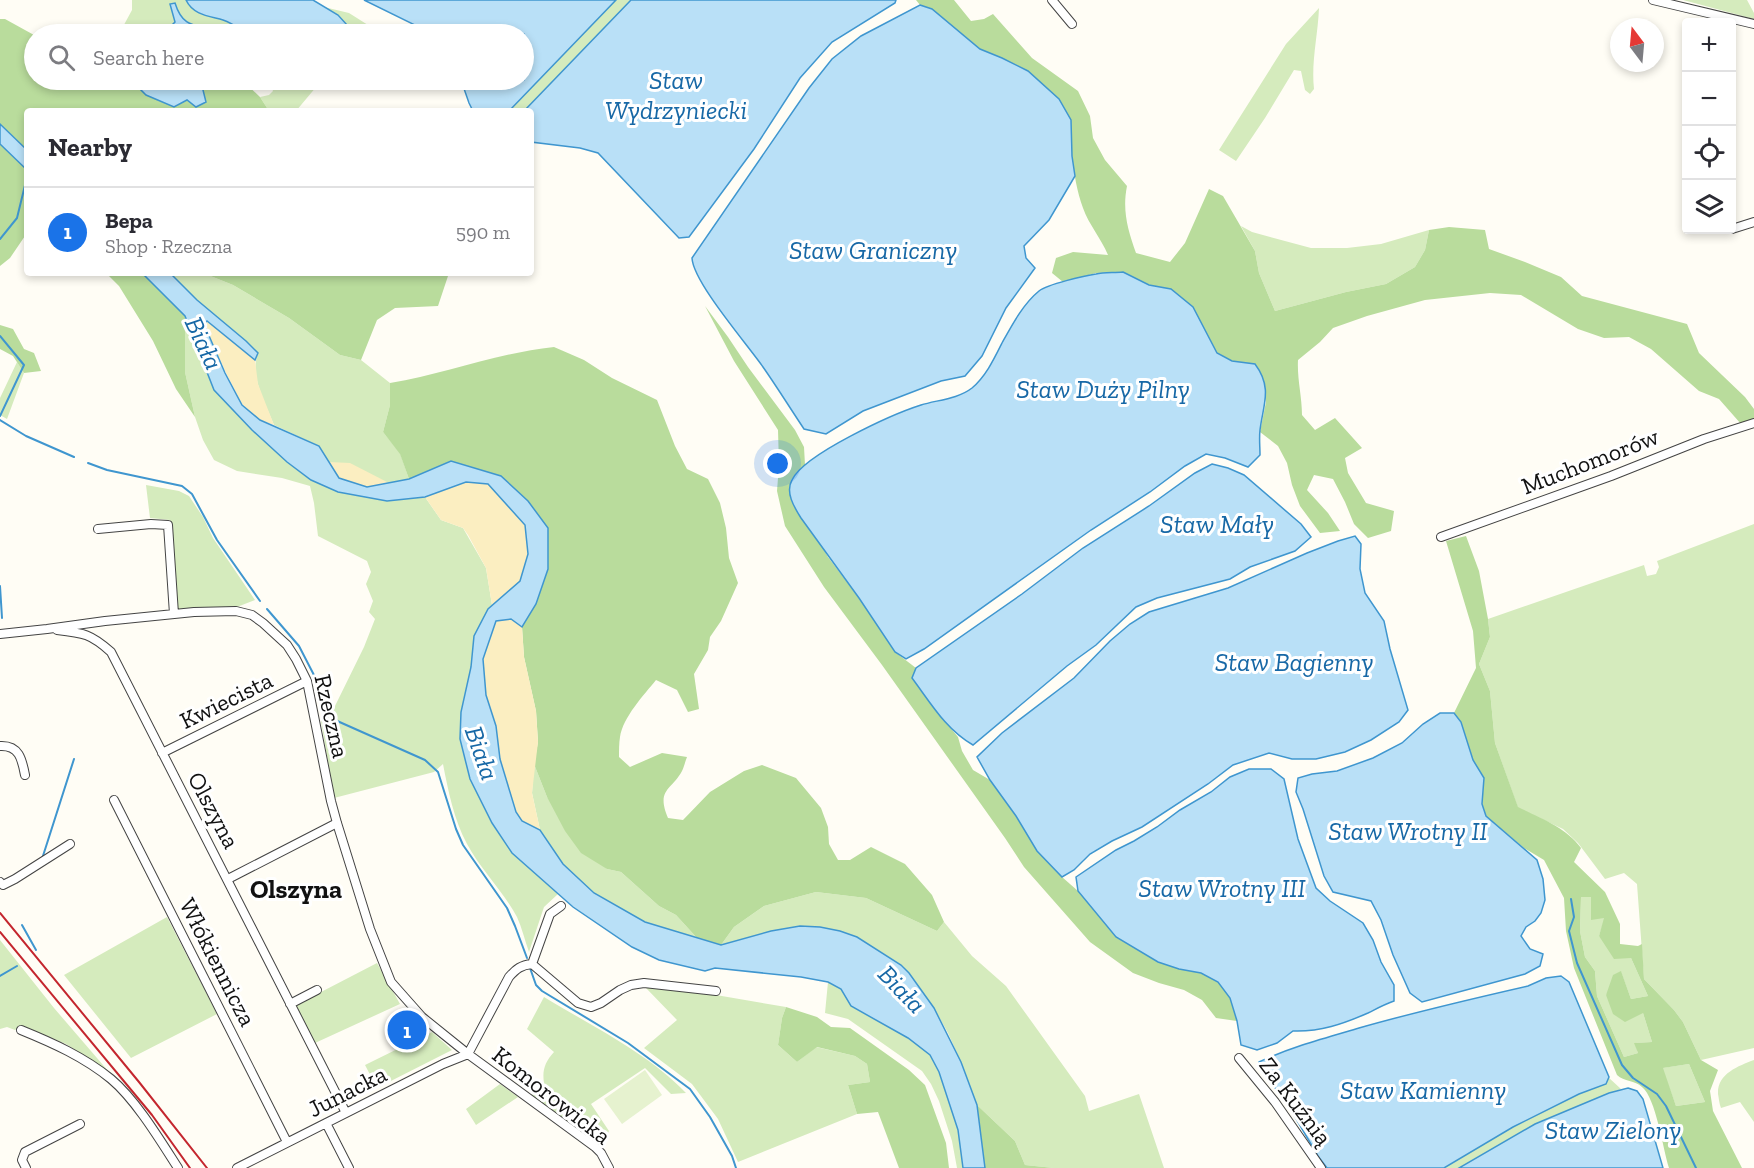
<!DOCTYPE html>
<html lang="en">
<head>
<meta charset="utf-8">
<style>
  body { margin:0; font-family:"Zilla Slab",serif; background:#f2f2f3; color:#2b2b33 }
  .controls { position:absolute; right:18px; top:18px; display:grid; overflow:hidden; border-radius:6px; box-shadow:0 3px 9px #0003 }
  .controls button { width:54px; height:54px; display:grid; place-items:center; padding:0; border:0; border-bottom:2px solid #e1e1e2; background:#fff; color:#2b2b33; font:30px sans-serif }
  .compass { position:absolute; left:1610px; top:18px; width:54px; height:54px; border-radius:50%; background:#fff; box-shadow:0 3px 9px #0003; rotate:344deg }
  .you { position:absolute; left:778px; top:464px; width:21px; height:21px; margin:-15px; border:4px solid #fff; border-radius:50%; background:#1a73e8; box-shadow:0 0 0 9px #1a73e833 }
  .badge { display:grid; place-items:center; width:39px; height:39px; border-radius:50%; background:#1a73e8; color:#fff; font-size:20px; font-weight:700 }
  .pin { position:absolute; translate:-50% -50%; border:3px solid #fff; box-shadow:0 2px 6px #0006 }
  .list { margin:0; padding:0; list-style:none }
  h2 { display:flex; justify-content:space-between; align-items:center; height:78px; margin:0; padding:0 24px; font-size:26px }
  h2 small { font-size:20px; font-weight:400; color:#7c7c81 }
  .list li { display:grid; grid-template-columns:39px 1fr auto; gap:18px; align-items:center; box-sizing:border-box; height:90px; padding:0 24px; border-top:2px solid #e1e1e2 }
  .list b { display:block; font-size:22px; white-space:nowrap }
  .list p { margin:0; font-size:20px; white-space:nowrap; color:#7c7c81 }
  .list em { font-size:20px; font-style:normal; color:#7c7c81 }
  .icon { flex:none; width:33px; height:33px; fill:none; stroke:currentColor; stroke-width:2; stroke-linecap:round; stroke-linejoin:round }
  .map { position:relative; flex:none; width:1754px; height:1168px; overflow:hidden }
  .search { position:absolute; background:#fff; box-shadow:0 3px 9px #0003; left:24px; top:24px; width:510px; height:66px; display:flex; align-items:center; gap:15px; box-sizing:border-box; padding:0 21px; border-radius:33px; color:#7c7c81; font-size:22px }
  .panel { position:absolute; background:#fff; box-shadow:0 3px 9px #0003; left:24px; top:108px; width:510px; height:168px; border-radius:6px }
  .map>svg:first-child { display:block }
</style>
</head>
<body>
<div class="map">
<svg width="1754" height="1168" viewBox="0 0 1754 1168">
  <rect width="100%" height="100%" fill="#fffdf5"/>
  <path fill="#d5ebbd" d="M132,0h54c7,15 23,16 37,20 9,3 17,9 25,14h-25l-36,-10 -9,-10 -3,-10h-5l5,18 -12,12h-44l13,-24z
    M616,0h18l-110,111h-15z
    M1683,0h64l7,13v6z
    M324,7l25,6 19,12 -8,9h-11z
    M1319,8c-1,27 -8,54 -5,81l-4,5 -5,-4 -4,-19 -7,-1 -29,48 -29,43 -17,-11 67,-106z
    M269,80h13l4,7 21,-2 5,-5h10l-26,31h-27l-9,-14 9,-2 4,-4z
    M1241,226l11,6 59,16h36l34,-4 48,-14 -4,20 -10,17 -29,17 -40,8 -71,19 -16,-38 -4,-22z
    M170,273h33l30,12 56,33 51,37 21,5 29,23v22l-7,27 17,21 9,26 -42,8 -28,-9 -20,-32 -45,-21c-8,-21 -25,-49 -16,-72l-12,-12 -49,-41z
    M185,316l29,74 173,111 38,-4 16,23 22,8 23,40 6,37 -18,31 -3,31 -10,45 9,67 22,45 20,29 46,41 -14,13 -15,45c-4,-11 -7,-24 -12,-35 -14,-26 -36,-47 -50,-73 -13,-24 -19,-54 -24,-80l-9,8 -100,26 -13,-77 14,-15 29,-59 11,-28 -6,-7 4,-11 -7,-17 5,-12 -4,-11 -49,-25 -4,-33 -4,-17 -28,-8 -45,-7 -23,-11 -11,-20 -8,-23 -10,-45z
    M17,362l7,11 -17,46 -7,-4v-17z
    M146,485l33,6 10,5 14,21 10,21 42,62 -18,7h-41l-18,4 -8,-91 -20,-2z
    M1754,524v524l-53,12 -18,-38 -9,-12 -30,-31 -7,-95 -13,-11 -19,6 -27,-36 -15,-14 -45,-21 -23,-65 -5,-52 -11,-27 11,-27 -2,-18 156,-54 3,11 9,-2 3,-7 -2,-6z
    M534,764l13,33 60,72 14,3 38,34 17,9 21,23 -52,-16 -51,-29 -31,-29 -23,-34 -8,-37z
    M816,892l50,6 71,33 7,-9 28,34 34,30 79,110 4,15 50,-17 25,74h-110l-29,-3 -10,-24 -38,-36 -16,-43 -13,-29 -14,-25 -25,-35 -8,-8 -44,-28 -17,-6 -20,-4 -20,-1 -29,5 -50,14 13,-18 30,-21z
    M1581,897h10l14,21 -6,18 32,22 17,38 -17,3 -10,-27 -15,23 37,18 9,29 -17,1 3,10 -14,4 -27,-61 -2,-25 -10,-14 -5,-26z
    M167,917l50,97 -86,44 -67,-83z
    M0,940l54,68 55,64 -43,-28 -44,-18 -7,4 -8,-3 -7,2z
    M377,963l23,41 -85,39 -19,-38z
    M828,982l13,7 10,17 58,32 21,17 9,17 19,58 5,38h-6l-5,-27 -13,-40 -8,-17 -9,-13 -74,-52 -23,-6z
    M645,987l71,8 70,12 -4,11 -4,27 19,17 19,-15 39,9 12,8 3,18 -22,3 9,29 -119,48 -20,-43 -26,-35 -48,-36 33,-28z
    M1572,990l36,87 13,12 -86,35 -76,44h-15l58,-35z
    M544,997c46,28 104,56 142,96l-15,1 -26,-26 -54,36 18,27 -7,15 -71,-51 13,-12c-2,-13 1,-21 10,-31l-27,-23z
    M432,1032l20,18 -75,38 -12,-23z
    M1754,1060v62l-14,-20 -19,6c-2,-5 -2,-9 -3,-14 -1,-20 20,-28 36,-34z
    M1689,1064l16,38 -29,4 -14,-38z
    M500,1084l18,13 -42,28 -10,-16z"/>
  <path fill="#b9dc9c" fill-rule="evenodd" d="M916,0h38l17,21 13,-2 9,-5 39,44 46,33 12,25 3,22 12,22 22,26c-5,25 1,44 9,67l34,9 15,-19 24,-54 14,7 32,55 4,22 16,38 71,-19 40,-8 29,-17 10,-17 4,-20 20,-3 36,3 4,19 36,13 36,15 21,19 105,28 12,29 46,44 9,12v11l-13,4 -22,-25 -20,-8 -48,-42 -22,-12 -25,1 -26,-9 -57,-34 -31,-2 -65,7 -58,16 -34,12 -13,14 -22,18c-1,19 4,36 4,55l13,15 20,-12 27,30 -17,10 3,15 18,30 28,8 -3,20 -23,7 -14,-14 -9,-22 -12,-23 -19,-4 -7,15 21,23 12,18 -20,2 -20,-27 -8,-21 -5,-22 -9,-17 -18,-14 6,-30 -11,-38 -23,-3 -15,-8 -12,-21 -34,-43 -22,-4 -26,-13 -27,1 -33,9 -11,-9 4,-15 17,-6 35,3c-7,-17 -19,-30 -25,-47 -6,-16 -9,-35 -11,-52l-70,-98 -22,-9 -48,-40 -12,-4z
    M0,19h5l29,16v45h83l16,2 13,13 57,-5 2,-10h37l18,17 9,14h-242v39l-27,-26z
    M0,144l27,26v63l-17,25 -10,8z
    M106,273h36l43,43v56l10,45 -19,-28 -23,-48 -34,-55z
    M203,273h246l-11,33 -43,2 -18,12 -16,40 -21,-5 -51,-37 -56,-33z
    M705,306l23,31 20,30 47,63 9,17 1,18 -14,15 -1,11 38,66 31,41 36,54 21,16 -4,10 27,36 19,23 4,14 11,19 17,10 26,36 21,35 25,26 16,14 38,46 63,32 22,4 17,9 12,15 7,24 -21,-3 -14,-18 -18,-10 -25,-7 -26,-10 -43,-31 -66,-75 -19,-29 -123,-173 -58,-78 -39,-61 -8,-35 2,-26 -1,-35 -44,-69z
    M0,325l13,4 11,20 10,4 7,18 -17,2 -11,-17 -13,-7z
    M554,347l30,13 28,18 45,22 18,46 12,23 21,10 12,24 6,25 3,30 9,25 -17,38 -11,16 -2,13 -14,24 5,35 -11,3 -11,-22 -21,-10c-12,15 -33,37 -36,57 -1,6 -1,13 -1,20l11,10 32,-14 25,4c-2,5 -3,10 -5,14 -11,20 -26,18 -14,47l15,2 27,-28 34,-21 18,-6 34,13 25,30 7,19 1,17 9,16h12l21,-13 34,17 27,31 12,27 -7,9 -71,-33 -50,-6 -52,14 -30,21 -13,18 -24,-7 -21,-23 -17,-9 -38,-34 -14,-3 -26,-16 -16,-22 -18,-34 -13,-33 4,-22 -2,-31 -12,-54 -2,-30 14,-23 -8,-103 -27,-25 -50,-15 -42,18 -9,-25 -17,-22 7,-27v-22c55,-9 107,-30 164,-36z
    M1466,536l13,35 9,48 2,18 -11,27 11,27 5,52 23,64c22,11 48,20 63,41l-7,14 31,30 15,32v20l18,2 4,-2 2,35 30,31 9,12 18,38 17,10 -8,21 3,20 29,57h-73c-6,-19 -13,-70 -27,-81 -7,-7 -18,-5 -25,-12l-43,-107 -8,-37 -2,-33 -20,-38 -20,-12 -38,-32 -4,-12 2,-26 -11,-18 -12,-38 -7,-9 22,-45 -3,-37 -27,-90zM1581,897h10v23l13,-2 -5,18 15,23 17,-1 17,38 -17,3 -10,-28 -8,4 -7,20 7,19 12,8 18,-9 9,29 -18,1 4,10 -14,4 -27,-61 -2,-25 -10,-14 -5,-26zM1689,1064l16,38 -29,4 -13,-38z
    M786,1007l31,10 14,10 19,1 59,42 16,15 21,58 3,25h-50l-21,-56 -21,2 -9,-29 22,-3 -3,-18 -12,-8 -38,-9 -20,15 -19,-17 4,-27z
    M977,1105l38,36 10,24 29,3h-69z"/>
  <path fill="#fbeec1" d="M207,321l48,39 3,24 16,41 -14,-5 -18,-16 -16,-31 -22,-49z
    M329,462l21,1 39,20 -22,4 -28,-9z
    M466,482l22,2 37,41 3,29 -8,27 -28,24 -6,-37 -18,-33 -5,-7 -22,-8 -16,-23z
    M511,619l11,8 2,30 12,54 2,31 -6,51 8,37 -18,-9 -6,-9 -16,-53 -4,-33 -10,-31 -3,-36 13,-38z"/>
  <path fill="#e6f2cf" d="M645,1070l17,25 -40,29 -18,-25z"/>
  <path fill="#b9e0f7" stroke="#3f96cf" stroke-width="1.5" d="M186,0h127l25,15 10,11 2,8h-102c-8,-5 -16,-11 -25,-14 -14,-4 -30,-5 -37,-20z
    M364,0h252l-107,111h-36l-4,-8 -8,-23h63v-46h-100l-9,-9z
    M631,0h265l-1,3 -63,39 -32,36 -46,71 -65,88 -10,1 -81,-85 -18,-5 -49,-6v-31h-7z
    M175,3c9,29 25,20 48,31h-60l12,-12 -5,-18z
    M920,5l12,4 48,40 22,9 26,13 31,28 12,21 1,36 3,20 -26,44 -25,26 2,12 9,10 -29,40 -24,48 -17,20 -24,5 -78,30 -37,23 -22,-5c-14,-21 -27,-42 -41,-62 -16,-23 -70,-85 -71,-109l117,-170 23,-29 29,-23z
    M117,80h88l-2,10 3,12 -10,5 -9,-7 -13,7 -28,-12 -13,-13z
    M0,124l27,26v20l-27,-26z
    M1123,272l26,13 22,4 22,18 24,46 15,8 23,3c18,24 8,41 5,66 -1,8 0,17 0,25l-12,12 -23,-9 -19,-4 -21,12 -35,26 -59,38 -167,119 -18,10 -11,-7 -36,-54 -58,-80c-7,-11 -16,-26 -9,-38 12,-26 101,-66 129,-75 16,-5 37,-6 51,-17 14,-12 22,-29 30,-45 10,-18 21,-39 37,-52 9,-7 45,-15 57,-17 8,-2 18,-1 27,-2z
    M142,273h28l27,27 49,41 12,12 -3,7 -48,-39 -3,3 21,49 17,32 18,15 59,26 20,32 28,9 42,-8 42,-18 50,15 27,25 20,27v41l-12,35 -14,23 -11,-8 -15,2 -13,38 3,36 10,31 4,33 16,53 6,9 18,9 23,34 31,29 51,29 76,23 50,-14 29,-5 20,1 20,4 17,6 44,28 8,8 25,35 27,54 16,43 8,63h-22l-5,-38 -19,-58 -9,-17 -22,-17 -57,-32 -10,-17 -13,-7 -27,-5 -86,-9 -10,3 -46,-11 -27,-13 -59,-40 -61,-54 -20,-30 -22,-44 -10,-40 1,-27 10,-45 3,-31 14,-27 32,-28 8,-27 -3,-29 -37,-41 -22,-2 -41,15 -38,4 -49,-9 -27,-12 -24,-18 -35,-32 -38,-40 -29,-74z
    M1212,464l16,4 16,7 57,49 10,13 -16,14 -45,16 -20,12 -73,19 -21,9 -40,38 -29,21 -94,79c-27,-15 -43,-43 -61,-67l4,-10 106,-74 61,-46 66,-42 46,-33z
    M1355,536l6,8 -1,25 5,24 19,28 6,28 18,61 -9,12 -28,18 -26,12 -29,7h-24l-23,-6 -36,12 -25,19 -66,43 -30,14 -22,13 -16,16 -12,7 -25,-26 -21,-35 -26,-36 -13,-23 25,-24 72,-55 36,-37 20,-17 19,-12 79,-24 79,-35 31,-12z
    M1440,713h14l7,9 12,38 11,18 -2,26 4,12 51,44 6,19 2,21 -4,13 -6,8 -9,6 -5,9 9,13 13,5 -3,12 -15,8 -103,28 -12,-9 -17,-38 -12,-35 -10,-19 -38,-9 -9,-16 -21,-67 -7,-17 2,-14 14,-4 25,-3 36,-13 29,-15 21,-19z
    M1249,769h22l13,10 14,60 18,49 14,13 33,22 10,17 8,22 13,23v16c-11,4 -16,7 -26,12 -25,11 -48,19 -75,18l-16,12 -20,7 -16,-5 -4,-24 -7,-23 -12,-16 -17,-9 -22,-4 -21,-7 -42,-25 -38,-46 -2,-14 40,-27 18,-9 23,-14 23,-17 31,-18 19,-15z
    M1561,976l8,6 40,95 -3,7 -27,10 -66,33 -69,41h-117l-9,-12 -33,-56 -27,-33 1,-5c32,-15 66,-24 100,-34 56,-16 112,-29 169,-42l18,-8z
    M1628,1088l9,3 6,8 20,69h-204l76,-44 74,-31z"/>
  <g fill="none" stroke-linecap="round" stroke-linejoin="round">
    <path stroke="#3f96cf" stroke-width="2" d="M0,239l17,-21 10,-41
      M0,336l24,29 -24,51
      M0,420l26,16 48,21
      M88,463l19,7 75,16 10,8 25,46 43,61
      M0,586l2,32
      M267,609l32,37 17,33 10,29 9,12 90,40 13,12 18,57 7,16 44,63 8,18 12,32
      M42,859l32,-100
      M1571,899l3,18 -5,14 8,32 45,102 11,13 24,16 9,12 30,62
      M22,925l14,25
      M530,968l6,17 6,6 86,52 62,46 20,28 22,39 4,12
      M0,976l17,-10"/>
    <defs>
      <path id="minor" d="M1052,0l20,24
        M1653,0l101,24
        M1732,229l22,-7
        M98,529l53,-5 17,1 6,89
        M1441,537l170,-61 93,-37 50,-16
        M57,630c27,3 34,4 54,22l235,461
        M0,634l47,-5 58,-8 89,-9 42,-1 16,4 11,8 24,22 9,14 11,22 24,120 6,22 33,106 21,53 31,35 46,37 127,93 6,6 8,15
        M0,746c19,-1 22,13 25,29
        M162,753l145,-72
        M114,800l173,342
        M228,879l109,-56
        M0,882l3,3 12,-6 55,-35
        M532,964l46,39 13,4 10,-4 19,-13 11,-5 13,-2 72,8
        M290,1004l27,-14
        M21,1030c32,13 63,27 90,49 25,21 49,61 67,89
        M1239,1058l36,44 46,66
        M326,1123l23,45
        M26,1168l-4,-8 3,-8 55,-28
        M237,1168l206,-104 25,-10 41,-77c7,-8 12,-12 23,-13l18,-50 11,-8"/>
    </defs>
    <use href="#minor" stroke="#444" stroke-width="10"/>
    <use href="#minor" stroke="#fff" stroke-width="8"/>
    <path stroke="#c4262e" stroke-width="2" d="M0,913l139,169 68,86
      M0,932l152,183 38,53"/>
  </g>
  <g text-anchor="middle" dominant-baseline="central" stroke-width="6" stroke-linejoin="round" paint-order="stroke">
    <g font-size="24" fill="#111" stroke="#fff">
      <text transform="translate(1590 461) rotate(-21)">Muchomorów</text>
      <text transform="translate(226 700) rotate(-26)">Kwiecista</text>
      <text transform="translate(332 716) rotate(77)">Rzeczna</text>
      <text transform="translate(214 810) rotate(62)">Olszyna</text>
      <text transform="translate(218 962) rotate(63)">Włókiennicza</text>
      <text transform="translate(347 1091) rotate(-27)">Junacka</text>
      <text transform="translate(552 1095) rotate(38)">Komorowicka</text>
      <text transform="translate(1296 1101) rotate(53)">Za Kuźnią</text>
    </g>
    <g font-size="26" font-style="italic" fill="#1768a6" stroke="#fff">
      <text x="676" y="80">Staw<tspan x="676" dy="30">Wydrzyniecki</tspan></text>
      <text x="873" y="250">Staw Graniczny</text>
      <text transform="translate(204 343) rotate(65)">Biała</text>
      <text x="1103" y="389">Staw Duży Pilny</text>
      <text x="1217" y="524">Staw Mały</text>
      <text x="1294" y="662">Staw Bagienny</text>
      <text transform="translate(482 753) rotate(71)">Biała</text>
      <text x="1408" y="831">Staw Wrotny II</text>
      <text x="1222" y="888">Staw Wrotny III</text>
      <text transform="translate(902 989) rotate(46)">Biała</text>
      <text x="1423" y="1090">Staw Kamienny</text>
      <text x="1613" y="1130">Staw Zielony</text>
    </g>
    <g font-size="26" font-weight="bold" fill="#111" stroke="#fff">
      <text x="296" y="889">Olszyna</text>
    </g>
  </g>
</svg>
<div class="controls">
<button>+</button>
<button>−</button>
<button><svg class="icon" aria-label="locate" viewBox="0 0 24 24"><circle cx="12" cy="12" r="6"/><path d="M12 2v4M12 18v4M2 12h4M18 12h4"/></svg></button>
<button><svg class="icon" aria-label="layers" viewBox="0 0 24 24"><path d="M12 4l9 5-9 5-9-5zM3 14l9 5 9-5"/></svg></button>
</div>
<svg class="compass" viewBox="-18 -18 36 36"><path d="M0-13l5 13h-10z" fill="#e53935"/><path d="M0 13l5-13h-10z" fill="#7c7c81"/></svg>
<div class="you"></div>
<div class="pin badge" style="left:407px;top:1030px">1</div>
<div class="search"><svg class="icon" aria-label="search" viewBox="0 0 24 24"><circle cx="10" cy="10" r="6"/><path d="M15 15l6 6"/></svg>Search here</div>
<section class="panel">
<h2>Nearby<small></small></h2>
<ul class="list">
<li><span class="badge">1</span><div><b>Bepa</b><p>Shop · Rzeczna</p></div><em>590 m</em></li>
</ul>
</section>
</div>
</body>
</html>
